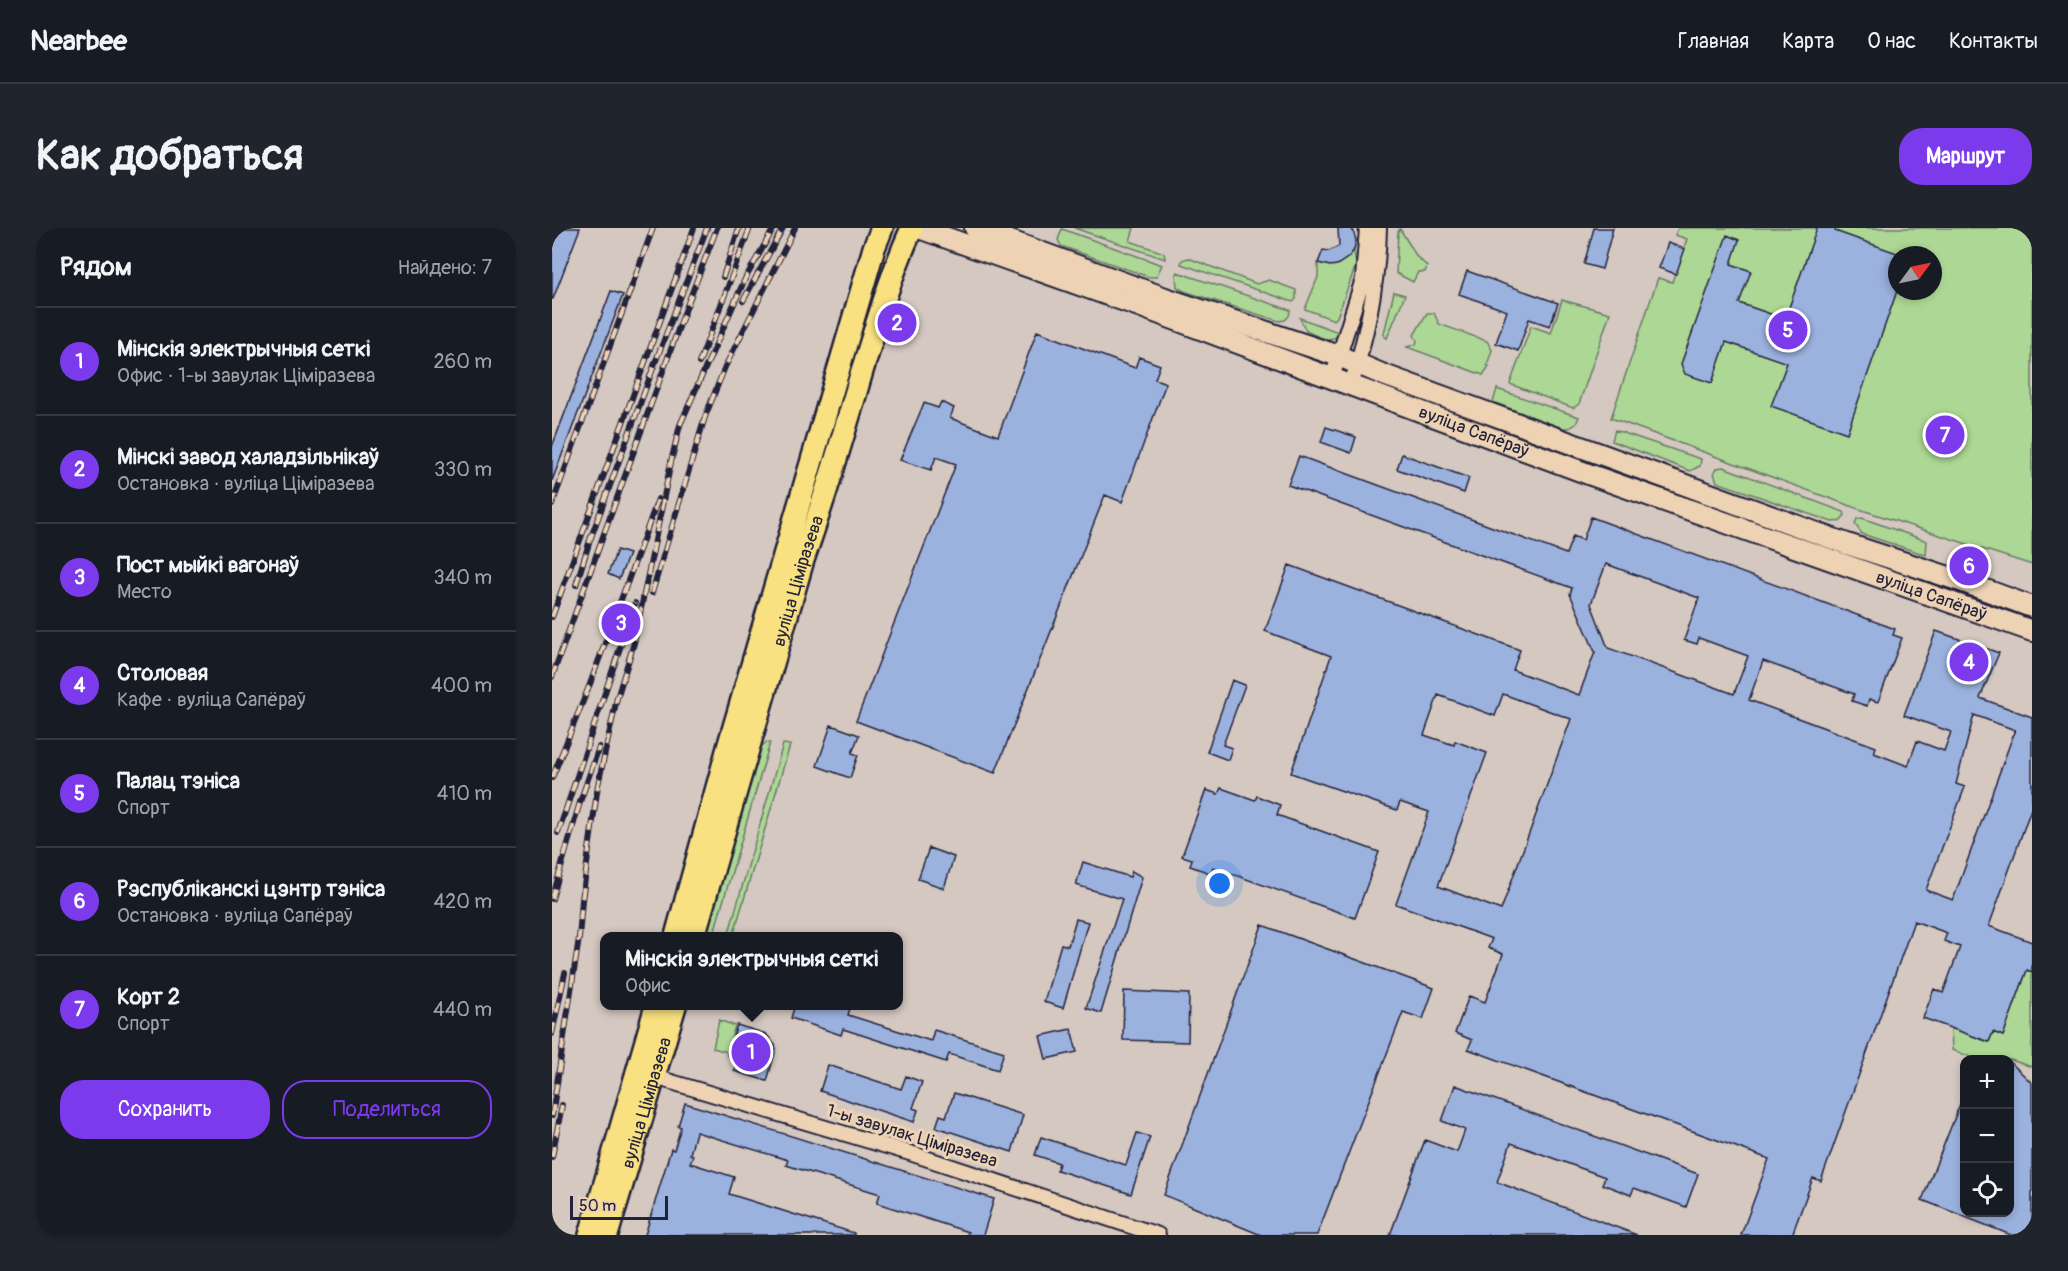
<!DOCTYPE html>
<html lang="ru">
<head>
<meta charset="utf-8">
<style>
  body { margin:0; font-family:Pangolin,sans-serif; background:#20242c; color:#f1f3f6 }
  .controls { position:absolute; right:18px; bottom:18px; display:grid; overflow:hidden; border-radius:12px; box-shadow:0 3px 9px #0003 }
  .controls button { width:54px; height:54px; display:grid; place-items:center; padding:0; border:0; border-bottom:2px solid #363941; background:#171b24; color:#f1f3f6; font:30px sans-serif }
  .compass { position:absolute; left:1336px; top:18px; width:54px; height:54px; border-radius:50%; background:#171b24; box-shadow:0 3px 9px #0003; rotate:57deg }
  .scale { position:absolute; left:18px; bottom:15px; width:98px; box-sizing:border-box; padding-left:6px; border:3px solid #22223b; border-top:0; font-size:16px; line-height:21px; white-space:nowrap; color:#22223b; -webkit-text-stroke:4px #edd2b4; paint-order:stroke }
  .you { position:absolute; left:668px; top:656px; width:21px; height:21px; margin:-15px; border:4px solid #fff; border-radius:50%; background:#1a73e8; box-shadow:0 0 0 9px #1a73e833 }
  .badge { display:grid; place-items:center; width:39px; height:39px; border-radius:50%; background:#7c3aed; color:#fff; font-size:20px; font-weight:700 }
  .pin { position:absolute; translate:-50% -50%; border:3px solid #fff; box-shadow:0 2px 6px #0006 }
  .popup { position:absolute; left:48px; top:704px; width:303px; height:78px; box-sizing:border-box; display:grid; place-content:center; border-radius:12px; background:#171b24; filter:drop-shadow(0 2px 4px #0005); font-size:20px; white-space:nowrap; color:#9ea1a6 }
  .popup b { font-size:22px; color:#f1f3f6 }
  .popup::after { content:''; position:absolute; left:50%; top:100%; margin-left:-12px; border:12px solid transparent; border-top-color:#171b24 }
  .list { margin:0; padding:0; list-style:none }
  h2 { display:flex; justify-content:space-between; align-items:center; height:78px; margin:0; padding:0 24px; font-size:26px }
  h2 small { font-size:20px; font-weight:400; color:#9ea1a6 }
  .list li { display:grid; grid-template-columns:39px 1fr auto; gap:18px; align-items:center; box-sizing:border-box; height:108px; padding:0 24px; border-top:2px solid #363941 }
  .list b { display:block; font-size:22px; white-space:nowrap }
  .list p { margin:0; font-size:20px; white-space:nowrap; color:#9ea1a6 }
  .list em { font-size:20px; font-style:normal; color:#9ea1a6 }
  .actions { display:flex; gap:12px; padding:18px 24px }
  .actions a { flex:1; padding:14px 0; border:2px solid #7c3aed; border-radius:24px; text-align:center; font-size:21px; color:#7c3aed }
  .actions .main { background:#7c3aed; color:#fff }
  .icon { flex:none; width:33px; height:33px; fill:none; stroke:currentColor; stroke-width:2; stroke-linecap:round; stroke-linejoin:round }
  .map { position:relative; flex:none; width:1480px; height:1007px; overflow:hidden; border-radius:24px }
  header { display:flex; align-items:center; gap:36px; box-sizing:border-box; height:84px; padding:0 30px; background:#171b24; border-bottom:2px solid #363941 }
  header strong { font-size:28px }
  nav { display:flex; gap:33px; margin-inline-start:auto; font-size:21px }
  .intro { display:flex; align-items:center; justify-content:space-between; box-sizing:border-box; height:144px; padding:0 36px }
  h1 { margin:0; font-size:42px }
  .button { padding:15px 27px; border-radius:24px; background:#7c3aed; color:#fff; font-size:21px; font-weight:700 }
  main { display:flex; gap:36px; padding:0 36px }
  aside { flex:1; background:#171b24; border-radius:24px; box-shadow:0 3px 9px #0003 }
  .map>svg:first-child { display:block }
</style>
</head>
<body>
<header>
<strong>Nearbee</strong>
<nav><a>Главная</a><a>Карта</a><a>О нас</a><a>Контакты</a></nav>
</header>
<div class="intro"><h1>Как добраться</h1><a class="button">Маршрут</a></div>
<main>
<aside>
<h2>Рядом<small>Найдено: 7</small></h2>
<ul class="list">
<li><span class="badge">1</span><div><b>Мінскія электрычныя сеткі</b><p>Офис · 1-ы завулак Ціміразева</p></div><em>260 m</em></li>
<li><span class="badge">2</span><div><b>Мінскі завод халадзільнікаў</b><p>Остановка · вуліца Ціміразева</p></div><em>330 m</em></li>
<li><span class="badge">3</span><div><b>Пост мыйкі вагонаў</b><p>Место</p></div><em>340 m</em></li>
<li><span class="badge">4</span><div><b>Столовая</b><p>Кафе · вуліца Сапёраў</p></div><em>400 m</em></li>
<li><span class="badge">5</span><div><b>Палац тэніса</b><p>Спорт</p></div><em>410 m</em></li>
<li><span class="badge">6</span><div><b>Рэспубліканскі цэнтр тэніса</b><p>Остановка · вуліца Сапёраў</p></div><em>420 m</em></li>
<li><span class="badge">7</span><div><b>Корт 2</b><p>Спорт</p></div><em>440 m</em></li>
</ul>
<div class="actions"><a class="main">Сохранить</a><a>Поделиться</a></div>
</aside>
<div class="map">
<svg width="1480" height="1007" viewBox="0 0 1480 1007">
  <rect width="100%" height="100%" fill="#d4c8c1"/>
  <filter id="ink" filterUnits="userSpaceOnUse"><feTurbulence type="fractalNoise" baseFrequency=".0167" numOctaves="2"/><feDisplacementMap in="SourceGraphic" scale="12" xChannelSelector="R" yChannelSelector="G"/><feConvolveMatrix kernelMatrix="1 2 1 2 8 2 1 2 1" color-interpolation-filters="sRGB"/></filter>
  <g filter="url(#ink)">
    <path fill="#add794" stroke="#687c68" stroke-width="1.5" fill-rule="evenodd" d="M522,0h60l-4,13 34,12 1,6z
      M1126,0h354v337l-176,-57 -245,-90 47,-140 14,4 15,-43 -12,-4zM1345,27h36v36h-36z
      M510,1l100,36 -6,12h-7l-88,-31 -3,-6z
      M848,1l17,28 10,9 -2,6h-7l-5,10 -17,-9 2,-41z
      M802,22l2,15 -19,52 -3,3 -29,-11 13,-32v-14c16,4 26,1 36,-13z
      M636,30l69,26 12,-4 27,10v9l-3,3 -3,-1 -109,-37 1,-4z
      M625,44l113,38 -1,6 -4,4 -6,1 -95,-30 -7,-4 -1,-11z
      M842,64l11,3 -18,43 -3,-2v-3z
      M1010,72l48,13 -31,91 -6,4 -63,-24 21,-58 20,7z
      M875,85h7l5,11 48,17 5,9 -5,15 2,1 -6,9 -76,-28 9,-3 1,-3 -3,-6z
      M748,90l41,15c-10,11 -23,4 -35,-2z
      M945,161l82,28 -3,7 -7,4h-7l-69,-26z
      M1063,202l86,29 -1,7 -10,5 -78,-30z
      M1171,239l121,45 1,3 -5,6 -8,1 -115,-40 -3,-9 3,-5z
      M1310,290l65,23 -1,14 -64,-21 -7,-10 2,-5z
      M215,514l3,1 -8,27 -49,166h-7l54,-189z
      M231,516l7,1 -57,191h-5z
      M1475,742l5,2v95l-21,-7 -35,-1 -24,-9 -1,-22 38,14 4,-10 10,4z
      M167,792l16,6 -8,26 -14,-4z"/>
    <path fill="#9bb2df" stroke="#22223b" stroke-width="1.5" fill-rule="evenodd" d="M0,0h28l-27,71h-1z
      M786,0h14l4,12 -2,10 -5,7 -12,8 -7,1 -12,-3 5,-13 6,1 10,-5z
      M1042,0h19l-11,41 -18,-5z
      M1265,0h19l-1,3 62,22v38l-50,142 -76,-27 16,-43 -61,-21 -14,41 -27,-9 -4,-10 46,-129 12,5 -8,24 20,7 -12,32 46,16z
      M1116,15l17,6 -9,25 -17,-6z
      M915,43l91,32 -8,23 -21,-7 -11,32 -22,-8 11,-32 -48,-17z
      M59,63l12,4 -71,186v-34z
      M485,103l98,37 4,-11 21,8 -5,14 11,4 -44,119 -17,-7 -110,278 -139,-52 100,-257 -20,-7 -5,13 -31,-10 24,-57 14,5 3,-6 13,6 -4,10 48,18z
      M774,199l30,10 -5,16 -30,-11z
      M850,226l67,24 -5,15 -67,-24z
      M747,228l267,98 7,-18 10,4 8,-23 304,112 -2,6 9,3 -24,64 -9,-3 -2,7 -15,-5 2,-7 -91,-33 -14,39 127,47 -2,6 34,13 9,-25 27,10 7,-19 -47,-17 32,-84 63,22 -19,45 52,19v89l-43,120 43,16v30l-5,-2 -24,66 -10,-4 -4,10 -66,-24 11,-29 9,4 17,-46 -16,-6 3,-8 -33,-12 -93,260 -8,-3 -21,57h-51l28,-76 -301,-110 4,-9 -17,-7 14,-37 16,6 18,-48 -15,-6 4,-9 -96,-35 33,-92 -29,-10 -3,8 -106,-37 40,-117 -66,-25 24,-66 231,85 -7,20 66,25 16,-43 -25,-58 2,-6 -284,-103zM1054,336l93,34 -15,42 13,4 2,-6 49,18 -14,38 -126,-46 -17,-44zM951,466l68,25 -70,191 -63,-24 49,-133 -32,-12 -1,4 -30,-10 14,-40 57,21zM1422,487l41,15 -62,170 -27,-10 39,-103 -9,-3z
      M65,322l12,4 -10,25 -11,-5z
      M680,452l13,5 -22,60 9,3 -4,12 -21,-8z
      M279,497l28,10 -7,18 6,2 -8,23 -33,-12z
      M669,560l34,12 2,-4 23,9 -3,10 102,37 -24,66 -142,-51 -3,6 -20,-7 2,-7 -10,-3 24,-66 12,4z
      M377,620l25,9 -10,31 -26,-9z
      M531,634l47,15 2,-6 10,6 -41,136 -15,-5 36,-109 -46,-14z
      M524,691l12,3 -25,86 -19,-6 17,-58 7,2z
      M710,697l172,63 -11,31 -20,-7 -86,223h-56l-97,-40z
      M572,763l65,3 -1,48 -65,-2z
      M243,777h56l-3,10 83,26 3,-11 70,22 -6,18 -49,-16 -3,8 -103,-33 -2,6 -50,-17z
      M185,797l29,9 9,11 1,4 -9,32 -33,-10 6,-12 -13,-4z
      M519,801l6,23 -31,7 -6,-23z
      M1458,834l22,21v136l-6,16h-15l-89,-35 42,-106 1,118h45z
      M276,837l73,24 5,-13 16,6 -9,26 5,2 -4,12 -94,-31z
      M903,857l243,89 -12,33 -52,-19 -3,7 -29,-11 3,-7 -94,-34 -14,39 140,53h-247l35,-95 32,12 8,-22 -23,-9z
      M402,865l69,22 -11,37 -76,-25 4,-12 6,2z
      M133,875l309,96 -11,36h-16l1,-3 -91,-29 3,-9 -94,-29 2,-5 -92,-28 -6,22 3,1 -3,8 44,14 -5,17 125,39v2h-209l26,-86 3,1 7,-23 -3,-1z
      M585,905l13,4 -19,57 -74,-24 2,-7 -24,-8 6,-18 85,28z"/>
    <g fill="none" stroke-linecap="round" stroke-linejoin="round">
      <defs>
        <path id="minor" d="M780,150l31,-99 4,-51
          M799,157c16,-50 27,-104 28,-157
          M96,847l265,79 245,81"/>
        <g id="secondary">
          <path id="s1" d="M367,0l220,78 452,169 441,156"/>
          <path d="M423,0l190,70 174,58 45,19 463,169 117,38 68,25"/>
        </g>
        <g id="primary">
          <path d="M124,708l53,-192 145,-496 8,-20"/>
          <path id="s2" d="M142,708l109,-376c22,-63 41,-126 59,-189 15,-48 29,-97 50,-143"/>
          <path d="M38,1007l66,-229"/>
          <path id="s3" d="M55,1007l68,-229"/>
        </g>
      </defs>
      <use href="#minor" stroke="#22223b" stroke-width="18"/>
      <use href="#secondary" stroke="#22223b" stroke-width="24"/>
      <use href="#primary" stroke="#22223b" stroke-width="26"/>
      <use href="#minor" stroke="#edd2b4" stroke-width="14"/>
      <use href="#secondary" stroke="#edd2b4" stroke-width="20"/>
      <use href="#primary" stroke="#f9e181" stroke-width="21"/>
      <defs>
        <path id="rail" d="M171,49l16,-49
          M191,73l40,-73
          M147,135l51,-135
          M0,277l101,-277
          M24,357l14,-45 65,-177 52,-135
          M100,365l53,-176 20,-50 70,-139
          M0,389l142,-389
          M0,449l131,-361 34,-88
          M0,550l38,-94 68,-185
          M6,605l77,-230
          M0,671l28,-97 19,-55
          M0,806l13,-61
          M0,888l27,-178 3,-38 16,-115 19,-87 17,-55 37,-181 9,-37 65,-146 29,-51
          M0,929l10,-52"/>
      </defs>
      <use href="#rail" stroke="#22223b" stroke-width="6"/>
      <use href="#rail" stroke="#edd2b4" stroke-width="4" stroke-dasharray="11" stroke-linecap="butt"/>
    </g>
  </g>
  <g text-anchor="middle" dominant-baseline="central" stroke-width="6" stroke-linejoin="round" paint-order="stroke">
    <g font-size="18" fill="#22223b" stroke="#edd2b4">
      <text stroke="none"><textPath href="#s1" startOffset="591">вуліца Сапёраў</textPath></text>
      <text stroke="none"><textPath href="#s2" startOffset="370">вуліца Ціміразева</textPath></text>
      <text stroke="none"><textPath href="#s1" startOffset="1077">вуліца Сапёраў</textPath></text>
      <text stroke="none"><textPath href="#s3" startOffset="138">вуліца Ціміразева</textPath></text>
      <text transform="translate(360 908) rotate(17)">1-ы завулак Ціміразева</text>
    </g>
  </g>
</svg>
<div class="controls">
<button>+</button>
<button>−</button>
<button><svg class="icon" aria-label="locate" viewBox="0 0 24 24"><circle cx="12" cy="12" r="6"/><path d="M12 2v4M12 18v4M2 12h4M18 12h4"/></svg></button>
</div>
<svg class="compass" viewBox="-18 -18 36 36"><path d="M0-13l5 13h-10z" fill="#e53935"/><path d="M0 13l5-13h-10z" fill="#9ea1a6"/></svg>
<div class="scale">50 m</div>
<div class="you"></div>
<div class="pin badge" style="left:199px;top:824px">1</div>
<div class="popup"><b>Мінскія электрычныя сеткі</b>Офис</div>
<div class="pin badge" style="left:345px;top:95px">2</div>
<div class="pin badge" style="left:69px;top:395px">3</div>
<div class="pin badge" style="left:1417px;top:434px">4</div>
<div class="pin badge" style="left:1236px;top:102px">5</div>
<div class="pin badge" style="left:1417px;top:338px">6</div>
<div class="pin badge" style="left:1393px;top:207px">7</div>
</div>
</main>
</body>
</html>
